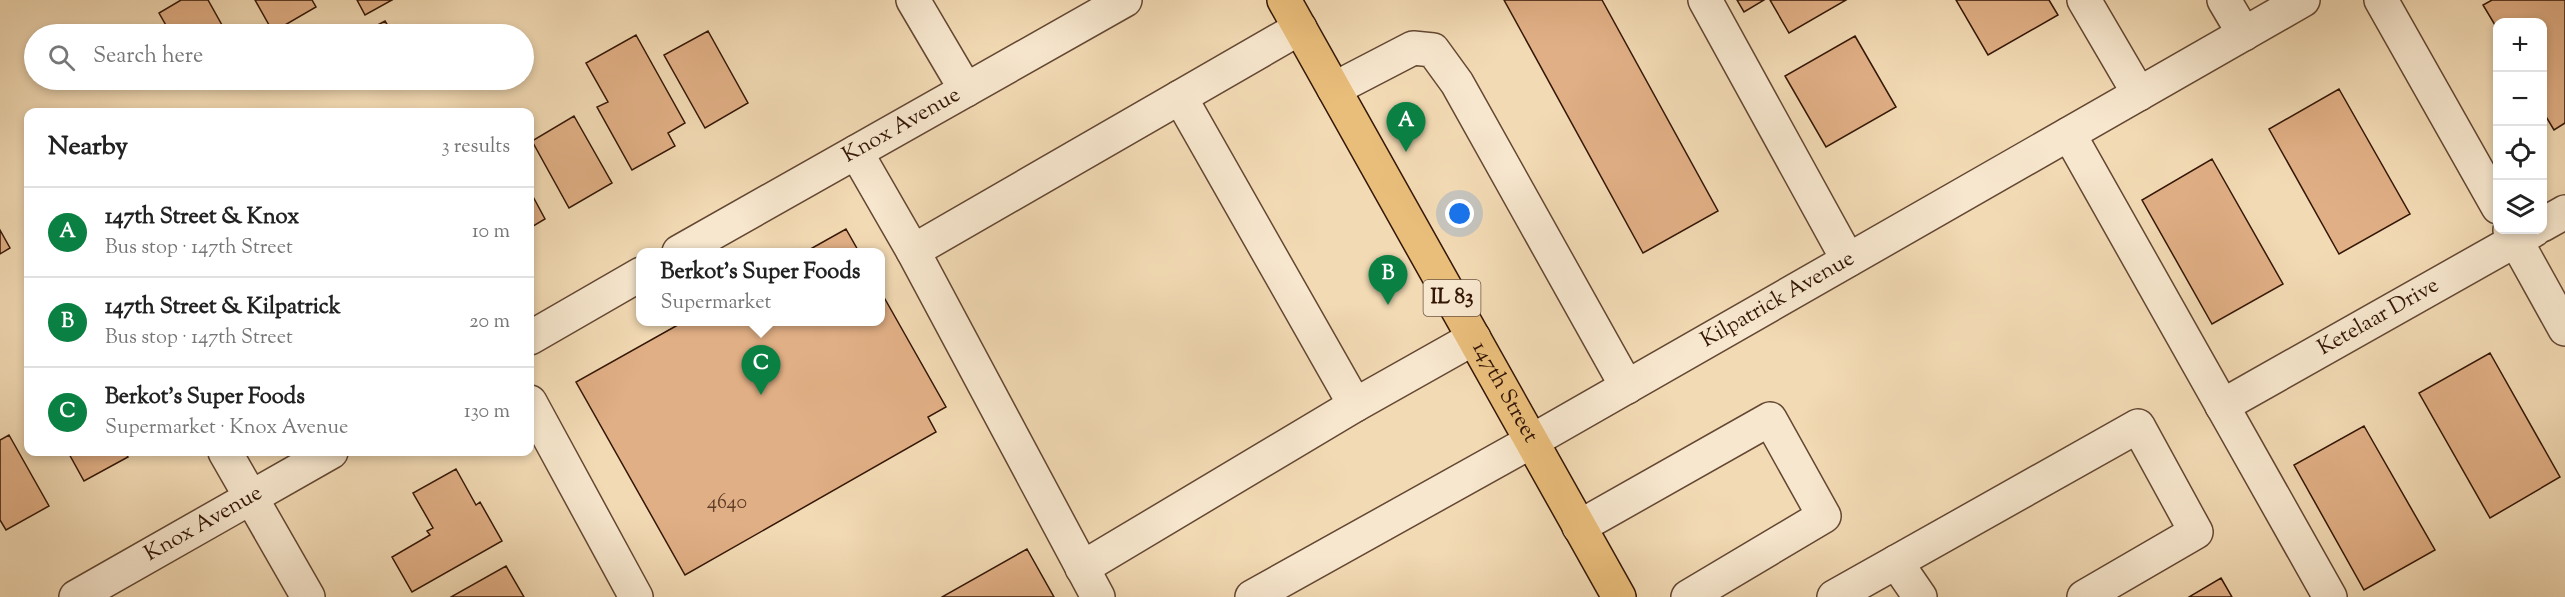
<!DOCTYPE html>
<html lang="en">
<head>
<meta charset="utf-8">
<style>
  body { margin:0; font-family:"Sorts Mill Goudy",serif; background:#f2f2f2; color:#222 }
  .controls { position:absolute; right:18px; top:18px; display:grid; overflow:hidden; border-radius:12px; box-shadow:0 3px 9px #0003 }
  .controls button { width:54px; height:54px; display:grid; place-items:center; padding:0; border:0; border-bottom:2px solid #e0e0e0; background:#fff; color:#222; font:30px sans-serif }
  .you { position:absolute; left:1460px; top:214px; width:21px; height:21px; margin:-15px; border:4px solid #fff; border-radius:50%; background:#1a73e8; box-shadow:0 0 0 9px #1a73e833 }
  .badge { display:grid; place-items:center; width:39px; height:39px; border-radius:50%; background:#0b8043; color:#fff; font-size:20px; font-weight:700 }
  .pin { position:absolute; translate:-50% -50px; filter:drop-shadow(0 2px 3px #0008) }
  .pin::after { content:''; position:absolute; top:32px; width:21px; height:18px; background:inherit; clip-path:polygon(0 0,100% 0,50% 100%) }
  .popup { position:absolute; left:636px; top:248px; width:249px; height:78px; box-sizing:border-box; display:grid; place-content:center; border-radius:12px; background:#fff; filter:drop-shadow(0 2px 4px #0005); font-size:20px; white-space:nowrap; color:#767676 }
  .popup b { font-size:22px; color:#222 }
  .popup::after { content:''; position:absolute; left:50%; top:100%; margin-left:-12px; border:12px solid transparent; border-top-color:#fff }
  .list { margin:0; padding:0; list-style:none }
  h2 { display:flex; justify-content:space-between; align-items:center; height:78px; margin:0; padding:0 24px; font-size:26px }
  h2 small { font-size:20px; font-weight:400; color:#767676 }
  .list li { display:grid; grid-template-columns:39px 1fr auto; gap:18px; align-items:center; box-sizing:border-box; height:90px; padding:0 24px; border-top:2px solid #e0e0e0 }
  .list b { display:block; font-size:22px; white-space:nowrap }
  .list p { margin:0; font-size:20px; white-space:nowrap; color:#767676 }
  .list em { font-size:20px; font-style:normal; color:#767676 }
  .icon { flex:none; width:33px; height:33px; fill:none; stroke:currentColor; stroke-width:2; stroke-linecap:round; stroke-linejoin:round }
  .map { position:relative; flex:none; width:2565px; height:597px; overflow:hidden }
  .search { position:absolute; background:#fff; box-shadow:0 3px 9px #0003; left:24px; top:24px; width:510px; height:66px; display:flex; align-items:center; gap:15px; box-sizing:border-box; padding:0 21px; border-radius:33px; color:#767676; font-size:22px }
  .panel { position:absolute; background:#fff; box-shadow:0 3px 9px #0003; left:24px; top:108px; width:510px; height:348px; border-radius:12px }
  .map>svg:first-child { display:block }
</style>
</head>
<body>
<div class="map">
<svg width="2565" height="597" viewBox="0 0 2565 597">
  <rect width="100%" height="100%" fill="#f2dab4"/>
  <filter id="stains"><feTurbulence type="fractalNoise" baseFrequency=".00333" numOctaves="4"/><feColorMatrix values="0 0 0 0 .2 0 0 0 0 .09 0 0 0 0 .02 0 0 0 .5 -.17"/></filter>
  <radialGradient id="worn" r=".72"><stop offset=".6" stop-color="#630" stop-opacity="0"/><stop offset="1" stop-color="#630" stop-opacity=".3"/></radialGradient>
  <path fill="#e1af85" stroke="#331606" stroke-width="1.5" d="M181,0h27l19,34h-56l-12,-21z
    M255,0h57l4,7 -43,25z
    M357,0h35l-27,15z
    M1504,0h98l116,211 -75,42z
    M1737,0h27l-20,12z
    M1770,0h76l-57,33z
    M1956,0h93l9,15 -70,40z
    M2492,0h73v123l-11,7 -12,-20v-88h-44v8l-15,-25z
    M385,21l8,13h-32z
    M708,31l40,72 -43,25 -41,-73z
    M636,35l49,88 -17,10 7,13 -43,24 -35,-63 11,-5 -22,-39z
    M1855,36l41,71 -70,40 -41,-71z
    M2339,89l71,125 -71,40 -70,-125z
    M574,116l38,67 -43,25 -37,-67z
    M2212,159l71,125 -71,40 -70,-124z
    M530,191l15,28 -15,9z
    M846,229l13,23h-54z
    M0,230l10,18 -10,6z
    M881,292l65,115 -18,10 8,15 -251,143 -109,-193 107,-60h198z
    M2490,353l70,124 -70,41 -71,-125z
    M2364,426l71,124 -71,40 -70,-125z
    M9,435l40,71 -43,24 -6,-10v-80z
    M68,452h56l4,5 -44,24z
    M456,469l20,36 4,-3 22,39 -90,51 -20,-35 38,-22 -3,-4 6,-3 -20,-35z
    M1027,549l27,48h-112z
    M506,566l18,31h-73z
    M2221,578l11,19h-43z"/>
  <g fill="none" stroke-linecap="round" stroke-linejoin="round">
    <defs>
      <g id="minor">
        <path d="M913,0l53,90"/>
        <path d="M1705,0l143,260"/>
        <path d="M2084,0l55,94"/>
        <path d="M2224,0l20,34"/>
        <path d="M2381,0l117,207"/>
        <path d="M1334,89l79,-41 20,2 24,33 170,304"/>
        <path d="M1180,97l175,308"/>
        <path d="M2069,134l261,463"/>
        <path d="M856,152l57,99 387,-223"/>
        <path d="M2542,225l23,-13"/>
        <path d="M2510,230l55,99"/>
        <path d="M913,251l185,346"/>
        <path id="s1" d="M679,252l446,-252"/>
        <path d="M530,338l111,-64"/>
        <path d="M530,402l106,195"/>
        <path id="s2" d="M2222,406l312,-176"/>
        <path d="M225,452l83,145"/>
        <path d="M1579,527l191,-108 54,97 -136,81"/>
        <path d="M1896,562l24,35"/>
        <path d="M1082,568l273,-163 119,-67"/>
        <path id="s3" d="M76,597l255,-145"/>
        <path id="s4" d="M1252,597l280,-156 771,-441"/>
        <path d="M1834,597l304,-171 58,106 -112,65"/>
      </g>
      <g id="major">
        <path id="s5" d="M1284,0l335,597"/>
      </g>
    </defs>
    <use href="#minor" stroke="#634732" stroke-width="36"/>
    <use href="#major" stroke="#331606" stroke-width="36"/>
    <use href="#minor" stroke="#f7e7ce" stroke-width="33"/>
    <use href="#major" stroke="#e9bd7a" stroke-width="33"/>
  </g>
  <g text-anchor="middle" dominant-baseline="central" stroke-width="4.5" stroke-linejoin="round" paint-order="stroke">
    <g font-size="20" fill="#5e3c26">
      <text x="727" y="503">4640</text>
    </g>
    <rect fill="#f7e7ce" stroke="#6e5542" stroke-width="1.5" x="1423.5" y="280" width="57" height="36" rx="4.5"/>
    <g font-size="21" font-weight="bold" fill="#331606">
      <text x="1452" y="298">IL 83</text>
    </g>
    <g font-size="22" fill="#331606" stroke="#f7e7ce">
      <text stroke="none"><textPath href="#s1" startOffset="256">Knox Avenue</textPath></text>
      <text stroke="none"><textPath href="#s4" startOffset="604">Kilpatrick Avenue</textPath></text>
      <text stroke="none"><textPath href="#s2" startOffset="180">Ketelaar Drive</textPath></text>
      <text stroke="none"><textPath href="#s5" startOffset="450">147th Street</textPath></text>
      <text stroke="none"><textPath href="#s3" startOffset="147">Knox Avenue</textPath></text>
    </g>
  </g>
  <rect width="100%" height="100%" filter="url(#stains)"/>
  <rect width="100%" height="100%" fill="url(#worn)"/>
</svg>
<div class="controls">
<button>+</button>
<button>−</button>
<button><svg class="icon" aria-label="locate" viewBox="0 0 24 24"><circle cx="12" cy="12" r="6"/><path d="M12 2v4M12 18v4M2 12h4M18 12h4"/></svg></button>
<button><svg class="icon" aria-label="layers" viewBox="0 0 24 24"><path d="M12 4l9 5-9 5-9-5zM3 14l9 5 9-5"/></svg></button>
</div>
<div class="you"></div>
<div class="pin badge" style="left:1406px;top:152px">A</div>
<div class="pin badge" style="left:1388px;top:305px">B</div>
<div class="pin badge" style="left:761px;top:395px">C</div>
<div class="popup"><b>Berkot's Super Foods</b>Supermarket</div>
<div class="search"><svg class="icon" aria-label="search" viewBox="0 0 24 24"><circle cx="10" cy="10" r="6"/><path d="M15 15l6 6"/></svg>Search here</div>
<section class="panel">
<h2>Nearby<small>3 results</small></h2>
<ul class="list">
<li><span class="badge">A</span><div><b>147th Street &amp; Knox</b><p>Bus stop · 147th Street</p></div><em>10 m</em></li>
<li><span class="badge">B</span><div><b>147th Street &amp; Kilpatrick</b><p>Bus stop · 147th Street</p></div><em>20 m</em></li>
<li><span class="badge">C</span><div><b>Berkot's Super Foods</b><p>Supermarket · Knox Avenue</p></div><em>130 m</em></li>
</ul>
</section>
</div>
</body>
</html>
